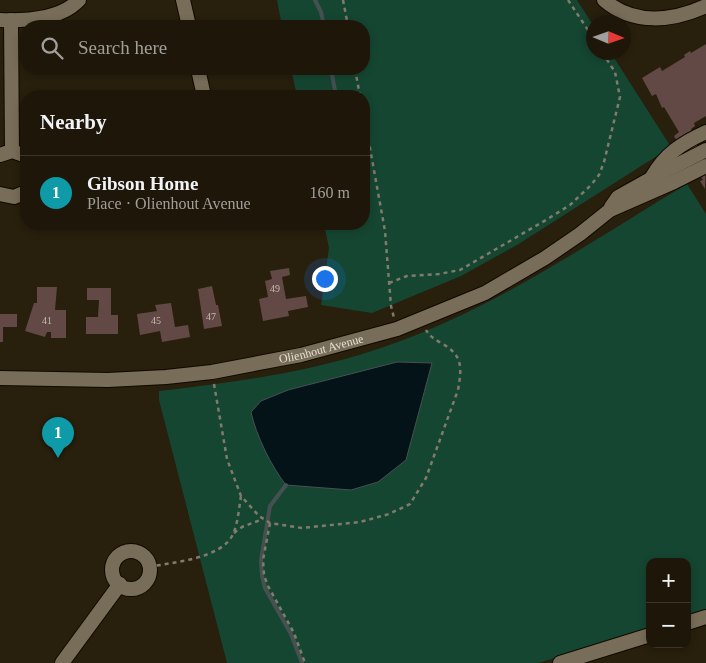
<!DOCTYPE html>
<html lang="en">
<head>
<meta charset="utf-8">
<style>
  body { margin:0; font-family:"Times New Roman",serif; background:#2b2417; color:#f1f3f6 }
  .controls { position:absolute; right:15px; bottom:15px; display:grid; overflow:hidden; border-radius:10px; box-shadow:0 2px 8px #0003 }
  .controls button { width:45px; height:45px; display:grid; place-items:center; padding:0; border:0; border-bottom:1px solid #3c362a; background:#1e1709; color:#f1f3f6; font:25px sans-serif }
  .compass { position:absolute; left:586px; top:15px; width:45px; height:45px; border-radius:50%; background:#1e1709; box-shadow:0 2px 8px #0003; rotate:92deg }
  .you { position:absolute; left:324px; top:278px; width:18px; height:18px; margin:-12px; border:4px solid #fff; border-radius:50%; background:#1a73e8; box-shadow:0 0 0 8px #1a73e833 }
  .badge { display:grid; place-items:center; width:32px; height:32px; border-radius:50%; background:#57cec2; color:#fff; font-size:16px; font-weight:700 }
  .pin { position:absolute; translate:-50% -41px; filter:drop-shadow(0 1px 2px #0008) }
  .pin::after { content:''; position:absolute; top:26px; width:18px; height:15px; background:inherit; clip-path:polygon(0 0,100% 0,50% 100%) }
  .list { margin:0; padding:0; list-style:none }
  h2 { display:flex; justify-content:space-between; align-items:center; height:65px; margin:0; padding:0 20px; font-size:21px }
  h2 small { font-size:16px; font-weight:400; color:#a19f9c }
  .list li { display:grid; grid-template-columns:32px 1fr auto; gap:15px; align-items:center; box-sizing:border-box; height:75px; padding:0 20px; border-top:1px solid #3c362a }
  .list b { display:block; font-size:19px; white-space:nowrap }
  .list p { margin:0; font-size:16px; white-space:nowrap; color:#a19f9c }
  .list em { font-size:16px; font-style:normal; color:#a19f9c }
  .icon { flex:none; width:28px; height:28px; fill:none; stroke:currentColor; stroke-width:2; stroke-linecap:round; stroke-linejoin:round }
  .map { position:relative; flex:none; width:706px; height:663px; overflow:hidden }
  .search { position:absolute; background:#1e1709; box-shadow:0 2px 8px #0003; left:20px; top:20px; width:350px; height:55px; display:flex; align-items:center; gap:12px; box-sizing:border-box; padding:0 18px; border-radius:20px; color:#a19f9c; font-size:19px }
  .panel { position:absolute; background:#1e1709; box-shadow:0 2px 8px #0003; left:20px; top:90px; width:350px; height:140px; border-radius:20px }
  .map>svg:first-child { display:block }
</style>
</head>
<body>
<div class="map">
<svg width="706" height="663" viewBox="0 0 706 663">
  <rect width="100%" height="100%" fill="#281f0c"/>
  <path fill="#154632" d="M277,0h300l16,25 1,27 17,1 60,94 -154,98 -56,31 -89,37 -51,-8 8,-57 -5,-24h40v-128h-67l-6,-27h73v-43h-82z
    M687,184l19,30v399l-19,6v-57h-37v68l-112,33h-311l-68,-263v-9c79,-9 161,-20 236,-48 105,-38 197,-102 292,-159z"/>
  <path fill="#031318" stroke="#465050" d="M397,362l35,1 -26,97 -28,22 -27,8 -65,-5c-15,-19 -30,-50 -35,-73l10,-11 27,-11z"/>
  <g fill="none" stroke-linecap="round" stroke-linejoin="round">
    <path stroke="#465050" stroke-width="4" d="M315,0l6,12 3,14
      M331,69l5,27
      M286,485l-16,21 -9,54 1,16 3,12 26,46 11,29"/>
  </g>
  <path fill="#624946" d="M706,44v72l-12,7 1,3 -4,3 1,3 -14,11 -4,-7 5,-4 -15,-25 -2,1 -6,-14 -4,2 -10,-18 18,-11 2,4 23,-14 -1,-2 6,-4 1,2z
    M695,142l11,19 -1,28 -5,-8 3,-1 -19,-32z
    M289,268l1,7 -8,2 4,22 20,-3 2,11 -20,4 1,5 -26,5 -4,-22 9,-2 -3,-16 7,-2 -2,-8z
    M212,286l4,19h2l4,21 -18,3 -6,-40z
    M37,287h20l-2,23h11v28h-15v-6h-4l-2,5 -20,-6 9,-28h3z
    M87,288h24v27h7v19h-32v-17h12l1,-17h-12z
    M171,303l4,24 13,-2 2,12 -28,5 -2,-11 -20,4 -3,-21 20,-3 -2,-6z
    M0,314h17v13h-14v15h-3z"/>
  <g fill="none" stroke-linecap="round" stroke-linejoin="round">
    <defs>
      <g id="minor">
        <path d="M183,0l6,26"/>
        <path d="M604,0c30,26 69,21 102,6"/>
        <path d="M0,20c25,1 60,0 79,-20"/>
        <path d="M11,20l1,131"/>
        <path d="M198,69l6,27"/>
        <path d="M0,155l12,-4 14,5"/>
        <path d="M652,177c13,-23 30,-34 54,-45"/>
        <path d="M0,194l14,3 12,-5"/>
        <path d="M611,207l7,-10 34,-19 54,-28"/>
        <path id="s1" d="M0,378l108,2 58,-3 46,-5 89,-17 96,-26 88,-36 60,-35 35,-24 30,-24 64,-28 32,-16"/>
        <circle cx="131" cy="570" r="19"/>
        <path d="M687,623l19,-6"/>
        <path d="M62,663l58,-79"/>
        <path d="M560,663l90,-28"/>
      </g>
    </defs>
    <use href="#minor" stroke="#110800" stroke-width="16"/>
    <path stroke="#827b6b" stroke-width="2.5" stroke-dasharray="4 4" stroke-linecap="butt" d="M343,0l5,26
      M568,0l26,39
      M355,69l5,27
      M364,115l21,116 6,75 3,12
      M389,283l18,-7 32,-2 21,-4 86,-50 24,-15 21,-20 8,-10 5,-13 16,-65 -5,-25 -13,-20
      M214,384l13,75 14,37 18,20 11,7 32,5 58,-6 29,-8 21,-10 16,-26 32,-88c4,-23 5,-35 -17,-47 -6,-4 -11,-6 -15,-13
      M270,523l-7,37 1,15 4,11 26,47 11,30
      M234,533l8,-6 21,-8
      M149,567c24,-5 73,-8 84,-33 5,-11 6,-26 8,-38"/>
    <use href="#minor" stroke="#786d58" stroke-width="14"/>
  </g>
  <g text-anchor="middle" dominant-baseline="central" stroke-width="4" stroke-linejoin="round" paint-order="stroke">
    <g font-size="10" fill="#c4b9af">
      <text x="275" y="288">49</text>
      <text x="211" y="316">47</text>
      <text x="47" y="320">41</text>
      <text x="156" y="320">45</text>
    </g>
    <g font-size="12" fill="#e4ded2" stroke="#281f0c">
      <text stroke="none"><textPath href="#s1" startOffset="324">Olienhout Avenue</textPath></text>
    </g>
  </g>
</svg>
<div class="controls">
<button>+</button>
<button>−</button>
</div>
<svg class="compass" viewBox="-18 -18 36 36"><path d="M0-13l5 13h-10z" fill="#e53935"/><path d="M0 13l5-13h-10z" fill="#a19f9c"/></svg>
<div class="you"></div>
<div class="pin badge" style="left:58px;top:458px;background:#0f9aa8">1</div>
<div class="search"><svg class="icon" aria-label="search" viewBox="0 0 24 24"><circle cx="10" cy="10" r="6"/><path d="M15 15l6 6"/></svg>Search here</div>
<section class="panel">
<h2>Nearby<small></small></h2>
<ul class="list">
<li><span class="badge" style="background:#0f9aa8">1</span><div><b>Gibson Home</b><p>Place · Olienhout Avenue</p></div><em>160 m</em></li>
</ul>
</section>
</div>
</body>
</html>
